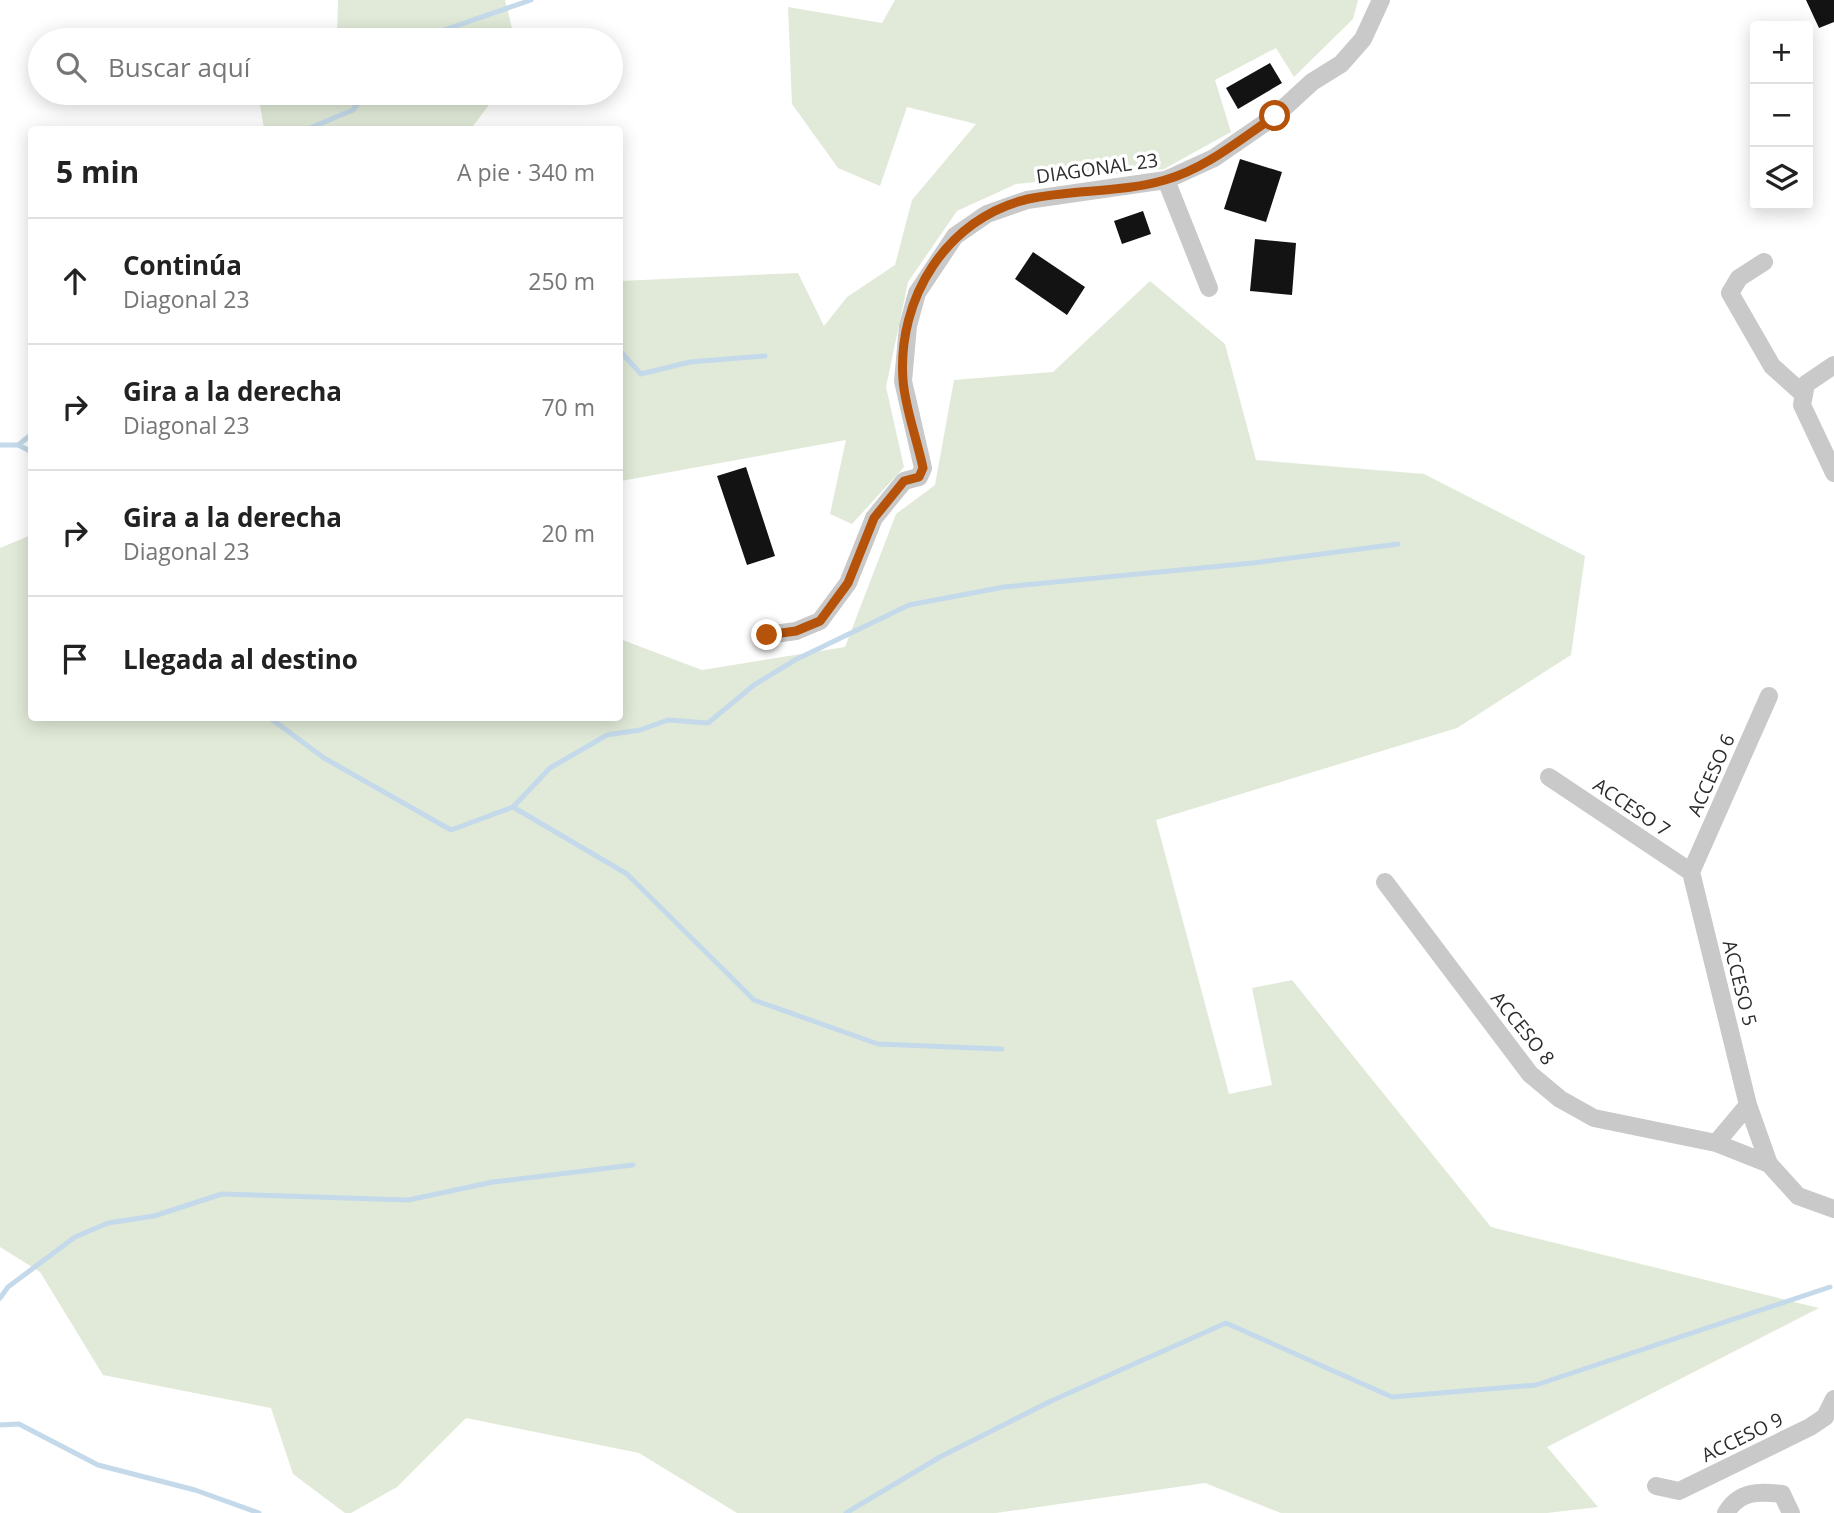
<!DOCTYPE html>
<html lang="es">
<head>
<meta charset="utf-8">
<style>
  body { margin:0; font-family:"Open Sans",sans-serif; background:#f2f2f2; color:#222 }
  .controls { position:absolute; right:21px; top:21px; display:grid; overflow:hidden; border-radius:7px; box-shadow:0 4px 18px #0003 }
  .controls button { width:63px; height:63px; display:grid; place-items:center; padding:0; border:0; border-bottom:2px solid #e0e0e0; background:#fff; color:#222; font:35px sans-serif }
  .stop { position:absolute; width:21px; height:21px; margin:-16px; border:5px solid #b45309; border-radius:50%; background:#fff }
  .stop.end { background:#b45309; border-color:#fff; box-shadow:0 2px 7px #0008 }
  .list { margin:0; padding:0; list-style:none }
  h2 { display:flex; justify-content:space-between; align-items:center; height:91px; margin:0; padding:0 28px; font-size:30px }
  h2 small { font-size:23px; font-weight:400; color:#767676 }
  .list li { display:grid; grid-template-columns:46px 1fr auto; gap:21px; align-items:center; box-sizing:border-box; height:126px; padding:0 28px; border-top:2px solid #e0e0e0 }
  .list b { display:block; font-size:26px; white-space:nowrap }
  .list p { margin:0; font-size:23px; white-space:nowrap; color:#767676 }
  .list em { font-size:23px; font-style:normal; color:#767676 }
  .icon { flex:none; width:38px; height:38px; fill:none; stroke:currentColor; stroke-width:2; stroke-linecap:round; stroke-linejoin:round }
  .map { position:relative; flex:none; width:1834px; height:1513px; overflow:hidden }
  .search { position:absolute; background:#fff; box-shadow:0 4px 18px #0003; left:28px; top:28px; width:595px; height:77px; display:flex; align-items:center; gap:18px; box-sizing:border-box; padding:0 24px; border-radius:38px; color:#767676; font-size:26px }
  .panel { position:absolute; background:#fff; box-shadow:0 4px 18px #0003; left:28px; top:126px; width:595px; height:595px; border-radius:7px }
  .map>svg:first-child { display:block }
</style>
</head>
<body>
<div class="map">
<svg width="1834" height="1513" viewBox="0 0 1834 1513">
  <rect width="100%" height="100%" fill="#fff"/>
  <path fill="#e1ead8" d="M338,0h167l10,40h-178z
    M895,0h463l-5,19 -59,58 -18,-29 -61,32 16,52 -67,37 -148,15 -59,27 -49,71 -22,105 18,80 -52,57 -22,-10 16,-74 -225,41 -1,-200 178,-8 26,53 23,-29 48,-32 17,-65 64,-76 -69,-17 -27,79 -42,-18 -46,-64 -4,-97 94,16z
    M258,93h240l-28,37 -206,-1z
    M1150,281l75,63 31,116 168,14 161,82 -14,99 -114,73 -301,92 73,274 43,-9 -20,-97 40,-8 199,247 328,81 -272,139 51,60 -51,6h-266l-76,-30 -209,30h-259l-98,-60 -173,-35 -69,69 -46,26h-6l-52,-39 -22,-66 -168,-33 -63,-103 -40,-25v-699l31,-13 1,183h588v-79l82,31 143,-23 51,-133 39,-29 19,-105 99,-8z"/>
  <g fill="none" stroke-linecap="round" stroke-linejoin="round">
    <path stroke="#c4daea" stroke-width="5" d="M415,40l116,-40
      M305,130l48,-20 12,-17
      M620,351l21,23 49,-12 75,-6
      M0,445h18l14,7
      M18,445l14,-11
      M270,718l54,40 127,72 62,-23 114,67 127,126 124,44 124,5
      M513,807l37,-39 57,-33 33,-5 28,-10 40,3 46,-38 41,-25 114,-55 95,-18 249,-24 145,-19
      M0,1298l8,-11 67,-50 33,-14 46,-7 68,-22 186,6 85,-18 140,-17
      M0,1425l19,-1 79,41 97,25 64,23
      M846,1513l94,-56 111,-56 175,-78 166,74 144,-12 294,-98"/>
  </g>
  <path fill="#131313" d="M1806,0h28v22l-15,6z
    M1270,63l12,20 -44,26 -12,-21z
    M1240,159l42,13 -16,50 -42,-13z
    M1143,211l8,23 -29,10 -8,-23z
    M1255,239l41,4 -4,52 -42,-4z
    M1033,252l52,35 -18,28 -52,-36z
    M746,467l29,89 -28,9 -30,-89z"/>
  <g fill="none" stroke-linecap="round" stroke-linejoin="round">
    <path stroke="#c9c9c9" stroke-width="18" d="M1166,180l43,108
      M1764,262l-25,16 -9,15 42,73 30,27
      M1834,365l-28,19 -4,21 32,68
      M767,635l29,-4 24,-10 28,-38 26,-65 30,-37 15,-4 4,-9 -20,-87 5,-55 9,-33 38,-57 32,-22 40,-14 139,-20 48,-22 61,-42 37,-34 29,-18 22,-25 18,-39
      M1549,777l142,95
      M1691,872l57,233 21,59
      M1691,872l78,-176
      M1385,882l145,192 30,25 34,19 122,25 53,21 29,32 36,13
      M1716,1143l32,-38
      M1656,1486l23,5 131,-64 15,-10 9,-18
      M1726,1513c13,-22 32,-22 56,-19l9,19"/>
  </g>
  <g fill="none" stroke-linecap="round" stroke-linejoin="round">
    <path stroke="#b45309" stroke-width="9" d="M767,635l29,-4 24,-10 28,-38 26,-65 30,-37 15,-4 4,-9c-6,-29 -18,-60 -20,-88 -6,-82 44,-162 125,-181 45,-10 93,-6 137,-19 40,-11 76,-41 110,-64"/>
  </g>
  <g text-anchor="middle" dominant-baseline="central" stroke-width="7" stroke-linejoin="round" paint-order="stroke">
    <g font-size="19" fill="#2c2c2c" stroke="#fff">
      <text transform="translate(1097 168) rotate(-8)">DIAGONAL 23</text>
      <text transform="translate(1711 775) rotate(-66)">ACCESO 6</text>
      <text transform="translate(1632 807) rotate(34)">ACCESO 7</text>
      <text transform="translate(1740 983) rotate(76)">ACCESO 5</text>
      <text transform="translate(1523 1028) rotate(51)">ACCESO 8</text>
      <text transform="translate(1742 1437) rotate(-26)">ACCESO 9</text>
    </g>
  </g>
</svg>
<div class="controls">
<button>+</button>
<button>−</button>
<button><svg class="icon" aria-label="layers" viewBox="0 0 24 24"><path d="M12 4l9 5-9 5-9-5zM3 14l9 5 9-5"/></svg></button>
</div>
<div class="stop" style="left:1275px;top:116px"></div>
<div class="stop end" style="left:767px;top:635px"></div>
<div class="search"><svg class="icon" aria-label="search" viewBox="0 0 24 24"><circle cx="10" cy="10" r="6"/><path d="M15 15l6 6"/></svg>Buscar aquí</div>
<section class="panel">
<h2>5 min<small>A pie · 340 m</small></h2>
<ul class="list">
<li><svg class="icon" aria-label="ahead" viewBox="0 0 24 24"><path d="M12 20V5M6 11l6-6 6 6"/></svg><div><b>Continúa</b><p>Diagonal 23</p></div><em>250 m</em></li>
<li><svg class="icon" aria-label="right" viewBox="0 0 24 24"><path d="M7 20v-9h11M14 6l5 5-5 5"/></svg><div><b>Gira a la derecha</b><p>Diagonal 23</p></div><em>70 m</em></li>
<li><svg class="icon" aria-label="right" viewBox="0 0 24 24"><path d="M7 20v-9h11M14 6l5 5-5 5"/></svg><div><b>Gira a la derecha</b><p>Diagonal 23</p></div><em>20 m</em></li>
<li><svg class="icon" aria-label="arrive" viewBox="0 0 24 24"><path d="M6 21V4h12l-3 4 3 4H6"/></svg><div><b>Llegada al destino</b></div></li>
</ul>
</section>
</div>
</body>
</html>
